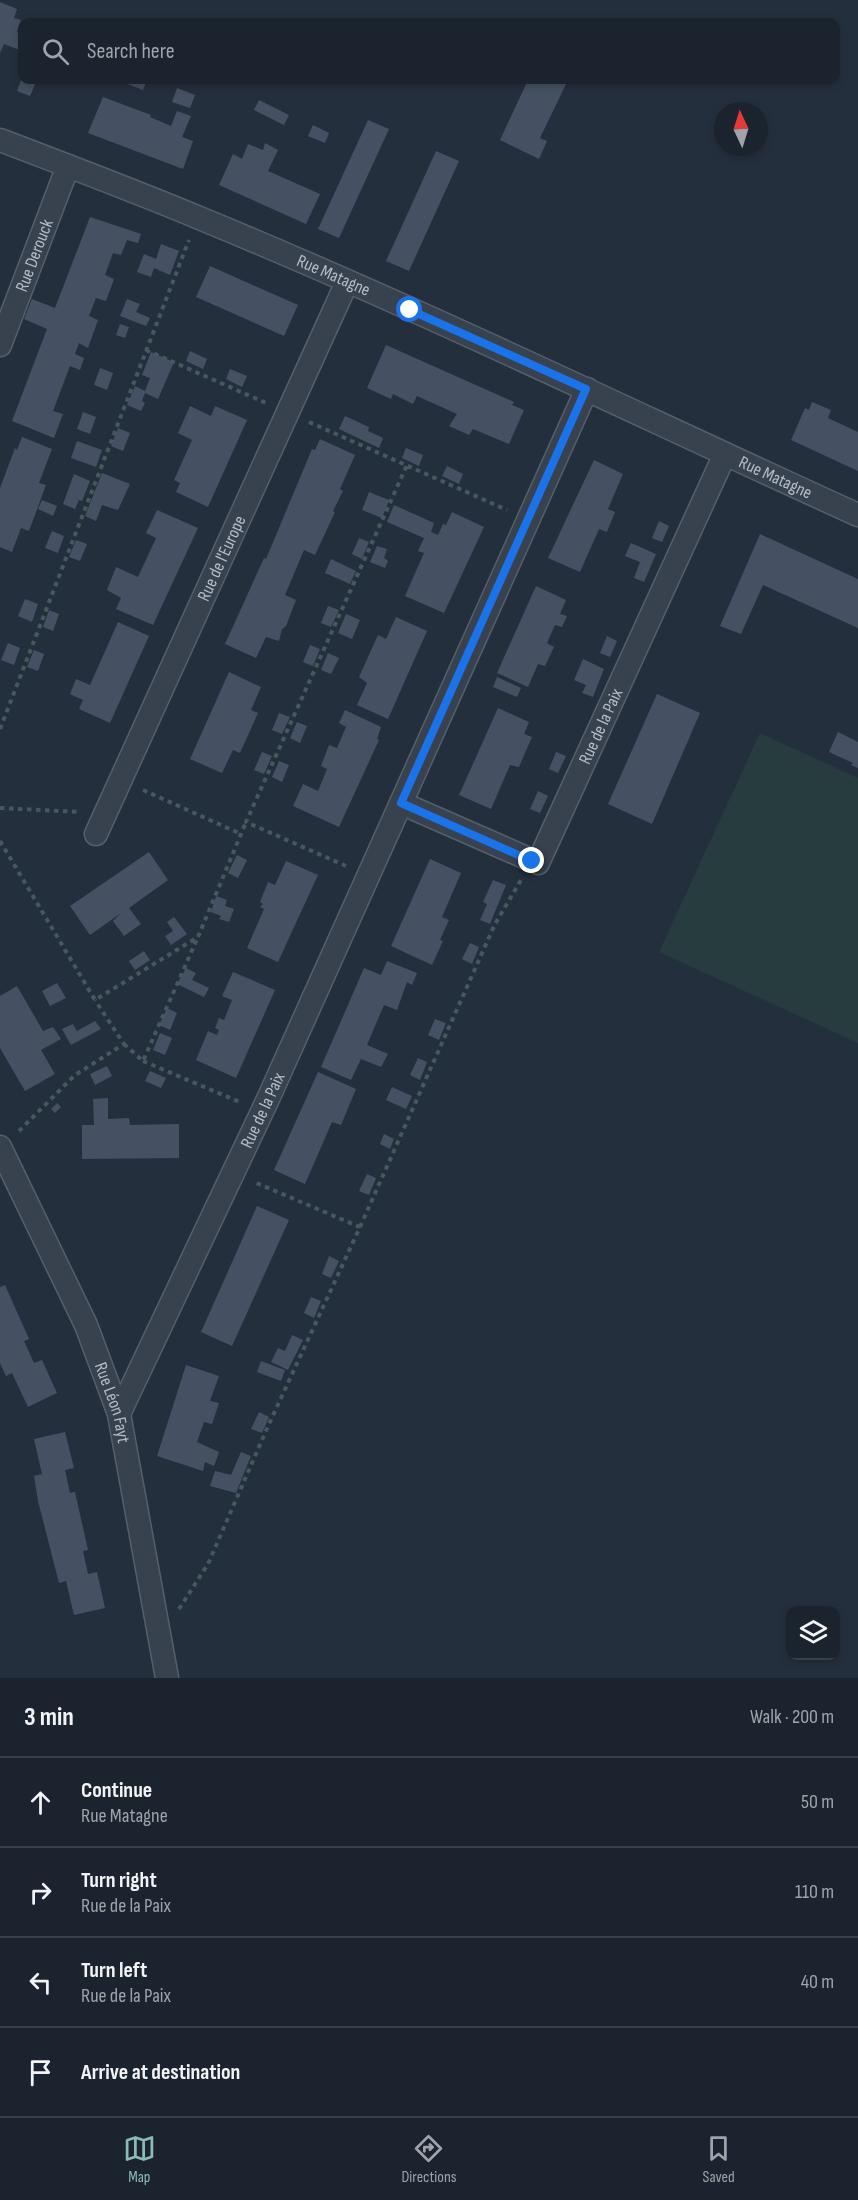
<!DOCTYPE html>
<html lang="en">
<head>
<meta charset="utf-8">
<style>
  body { margin:0; font-family:"Sofia Sans Condensed",sans-serif; background:#242b36; color:#f1f3f6 }
  .controls { position:absolute; right:18px; bottom:18px; display:grid; overflow:hidden; border-radius:12px; box-shadow:0 3px 9px #0003 }
  .controls button { width:54px; height:54px; display:grid; place-items:center; padding:0; border:0; border-bottom:2px solid #39404a; background:#1b232e; color:#f1f3f6; font:30px sans-serif }
  .compass { position:absolute; left:714px; top:102px; width:54px; height:54px; border-radius:50%; background:#1b232e; box-shadow:0 3px 9px #0003; rotate:356deg }
  .stop { position:absolute; width:18px; height:18px; margin:-14px; border:4px solid #1a73e8; border-radius:50%; background:#fff }
  .stop.end { background:#1a73e8; border-color:#fff; box-shadow:0 2px 6px #0008 }
  .list { margin:0; padding:0; list-style:none }
  h2 { display:flex; justify-content:space-between; align-items:center; height:78px; margin:0; padding:0 24px; font-size:26px }
  h2 small { font-size:20px; font-weight:400; color:#a0a4aa }
  .list li { display:grid; grid-template-columns:39px 1fr auto; gap:18px; align-items:center; box-sizing:border-box; height:90px; padding:0 24px; border-top:2px solid #39404a }
  .list b { display:block; font-size:22px; white-space:nowrap }
  .list p { margin:0; font-size:20px; white-space:nowrap; color:#a0a4aa }
  .list em { font-size:20px; font-style:normal; color:#a0a4aa }
  .icon { flex:none; width:33px; height:33px; fill:none; stroke:currentColor; stroke-width:2; stroke-linecap:round; stroke-linejoin:round }
  .map { position:relative; flex:none; width:858px; height:1678px; overflow:hidden }
  .search { position:absolute; background:#1b232e; box-shadow:0 3px 9px #0003; left:18px; right:18px; top:18px; height:66px; display:flex; align-items:center; gap:15px; box-sizing:border-box; padding:0 21px; border-radius:12px; color:#a0a4aa; font-size:22px }
  .sheet { height:438px; background:#1b232e }
  nav { display:flex; justify-content:space-around; align-items:center; box-sizing:border-box; height:84px; border-top:2px solid #39404a; background:#1b232e; font-size:16px; color:#a0a4aa }
  nav a { display:grid; justify-items:center; gap:3px }
  nav .on { color:#8bbbb9 }
  .map>svg:first-child { display:block }
</style>
</head>
<body>
<div class="map">
<svg width="858" height="1678" viewBox="0 0 858 1678">
  <rect width="100%" height="100%" fill="#242f3e"/>
  <path fill="#263c3f" d="M760,733l98,45v265l-199,-91z"/>
  <path fill="#455162" d="M0,2l17,7 -3,9 7,2 -4,12 5,3v16l-18,-7 -4,9z
    M21,80h16l-7,16 -13,-5z
    M126,80h21l-4,10 -18,-7z
    M528,80h40l-28,58 7,3 -8,18 -39,-19z
    M177,88l18,7 -5,13 -18,-6z
    M103,97l48,18 -1,2 21,9 6,-15 14,5 -9,21 11,4 -10,28 -95,-36z
    M259,100l30,15 -5,10 -30,-15z
    M368,120l21,9 -50,109 -21,-9z
    M313,125l16,8 -4,10 -17,-7z
    M265,143l13,7 -10,21 52,23 -14,30 -87,-39 14,-31 9,5 6,-15 15,6z
    M436,151l23,10 -50,110 -23,-10z
    M90,217l51,17 -3,9 -11,-3 -6,15 -8,-2 -8,22 9,4 -8,22 -10,-3 -7,18 9,4 -10,28 -9,-5 -4,11 9,4 -4,12 -10,-4 -17,45 10,3 -9,24 -42,-17 35,-92 -23,-10 8,-20 23,9z
    M161,244l18,7 -9,24 -16,-7 -3,9 -14,-5 7,-18 12,5z
    M210,266l88,39 -14,31 -88,-39z
    M127,299l13,5 -4,8 14,6 -4,8 -26,-10z
    M120,324l9,3 -4,11 -9,-3z
    M386,345l128,57 -2,3 12,5 -15,34 -36,-15 -4,6 -20,-9 8,-12 -40,-18 -4,8 -20,-10 -2,5 -24,-11z
    M190,351l17,8 -4,10 -17,-8z
    M151,352l23,10 -16,37 -13,-6 -3,8 3,2 -4,8 -14,-6 8,-19 10,5 5,-13 -8,-3z
    M100,368l13,5 -6,17 -13,-5z
    M230,369l17,7 -5,11 -16,-8z
    M812,402l19,8 -3,8 30,14v39l-67,-31 14,-32 4,2z
    M190,406l21,10 4,-10 32,14 -39,87 -32,-15 4,-9 -6,-3 18,-40 -14,-7z
    M83,412l13,5 -6,17 -13,-5z
    M345,416l24,11 -1,4 15,7 -4,10 -40,-19z
    M118,428l12,5 -7,18 -12,-5z
    M22,437l30,12 -13,34 7,2 -17,46 -8,-3 -9,24 -12,-5v-59l15,-40 2,2z
    M320,439l35,16 -15,34 3,2 -10,20 2,1 -20,43 -11,-5 -19,45 11,5 -10,26 -4,3 -3,12 -13,-4 -10,21 -31,-14 39,-86 2,1 46,-110 3,1z
    M77,441l25,9 -6,17 -25,-9z
    M406,448l17,7 -4,11 -17,-8z
    M594,460l29,14 -15,35 7,3 -8,20 -8,-3 -19,43 -32,-14z
    M447,466l16,8 -4,10 -17,-8z
    M102,473l28,11 -12,26 -16,-5 -6,16 -11,-5z
    M74,474l16,7 -8,20 -3,-1 -4,9 -12,-5z
    M369,492l20,8 -7,18 -20,-8z
    M42,500l15,6 -4,10 -15,-7z
    M394,505l40,18 -3,9 7,3 5,-11 3,1 6,-13 32,15 -40,86 -39,-17 19,-43 -6,-2 6,-13 -37,-16z
    M157,510l41,18 -45,97 -37,-16 5,-11 -14,-8 9,-23 22,10 18,-39 -10,-5z
    M659,521l10,5 -7,16 -10,-4z
    M52,531l12,5 -6,17 -13,-5z
    M760,534l98,45v49l-95,-43 -22,49 -21,-8z
    M359,538l10,4 -7,17 -10,-5z
    M76,540l11,4 -7,17 -11,-4z
    M631,543l25,11 -12,28 -10,-4 6,-16 -15,-6z
    M377,546l10,3 -3,9 4,3 -3,7 -15,-6z
    M331,559l25,12 -6,13 -25,-11z
    M536,586l30,14 -6,14 7,2 -5,11 -7,-2 -8,18 7,4 -9,19 -7,-2 -10,23 -31,-14z
    M25,599l13,5 -6,18 -14,-6z
    M328,606l11,4 -8,17 -10,-4z
    M49,610l10,4 -6,17 -10,-4z
    M346,614l14,6 -8,19 -14,-6z
    M396,617l31,14 -39,88 -31,-14 10,-22 -8,-6 19,-42 8,4z
    M118,622l31,14 -39,87 -31,-14 4,-9 -13,-6 6,-15 14,6z
    M607,636l10,5 -7,16 -10,-4z
    M8,643l12,5 -6,17 -13,-5z
    M310,645l10,4 -7,17 -10,-4z
    M34,650l10,4 -6,17 -11,-4z
    M328,653l11,5 -8,16 -10,-4z
    M583,659l21,10 -11,28 -11,-4 4,-8 -12,-5z
    M229,672l32,15 -10,23 7,3 -18,40 -7,-3 -11,23 -32,-14z
    M497,677l24,11 -4,9 -24,-10z
    M657,694l43,19 -48,111 -44,-20z
    M498,708l31,14 -5,12 8,3 -13,30 -9,-2 -19,44 -32,-14z
    M345,710l36,17 -4,12 2,1 -40,87 -46,-21 10,-22 15,7 9,-22 -6,-3 8,-21 8,3 9,-21 -7,-4z
    M279,713l11,4 -8,17 -10,-4z
    M297,722l10,4 -7,17 -10,-5z
    M838,732l20,10v26l-7,-3 2,-2 -24,-11z
    M262,752l10,4 -8,18 -10,-4z
    M556,752l10,4 -8,17 -9,-4z
    M279,761l10,4 -7,17 -10,-5z
    M538,791l10,5 -8,17 -10,-4z
    M149,852l19,28 -39,28 12,16 -17,12 -11,-15 8,-8 -31,22 -20,-29z
    M237,855l10,5 -9,18 -10,-5z
    M430,859l31,14 -19,44 7,3 -9,20 3,1 -11,24 -41,-19z
    M286,861l32,14 -40,87 -31,-14 17,-39 -4,-2 3,-3 -3,-2 8,-20 7,3z
    M493,880l13,5 -16,39 -10,-4 7,-16 -4,-2z
    M216,896l11,4 -2,6 9,3 -5,13 -10,-3 2,-3 -10,-4z
    M174,917l13,17 -16,11 -6,-9 8,-5 -6,-9z
    M470,943l9,4 -7,17 -10,-5z
    M144,951l6,9 -15,10 -6,-9z
    M387,961l30,12 -5,12 -5,-3 -10,28 -13,-5 -17,40 21,9 -7,13 -20,-8 -10,21 -30,-13 43,-99 17,7z
    M186,968l10,5 -4,7 17,8 -5,9 -27,-13z
    M233,972l42,18 -39,88 -40,-18 12,-29 9,4 2,-5 -4,-2 4,-10 5,2 8,-20 -10,-4z
    M57,983l9,15 -16,8 -8,-15z
    M17,986l26,45 10,-4 8,12 -20,11 14,24 -30,17 -25,-43v-52z
    M167,1008l10,5 -7,17 -11,-5z
    M435,1019l11,4 -7,17 -11,-5z
    M95,1021l6,8 -30,16 -9,-16 11,-5 4,7z
    M160,1033l12,5 -7,17 -12,-5z
    M418,1058l9,4 -7,18 -10,-5z
    M107,1066l5,10 -17,9 -5,-11z
    M150,1071l16,7 -5,10 -16,-7z
    M318,1072l38,17 -15,36 -9,-3 -27,62 -31,-14z
    M392,1087l20,9 -6,13 -20,-9z
    M108,1098v21l21,-1 1,7 49,-1v34l-97,1v-34h12l-1,-26z
    M57,1103l4,4 -6,6 -4,-4z
    M384,1134l10,5 -4,10 -10,-5z
    M367,1174l9,4 -7,17 -10,-4z
    M257,1206l32,14 -57,126 -31,-14z
    M329,1256l10,5 -8,17 -9,-4z
    M5,1285l24,54 -5,2 10,22 8,-3 15,33 -29,14 -16,-34 -6,3 -6,-13v-76z
    M311,1297l10,4 -7,17 -10,-5z
    M292,1335l11,5 -15,30 -17,-8 7,-14 7,3z
    M261,1361l24,9 -4,11 -24,-9z
    M186,1365l33,11 -9,25 9,2 -7,21 -8,-2 -7,20 22,10 -5,14 -9,-4 -2,9 -46,-15z
    M259,1412l10,5 -7,16 -11,-4z
    M65,1432l9,36 -9,2 5,23 5,-1 13,58 -5,1 5,23 9,-2 8,36 -31,7 -8,-34 -7,2 -21,-82 -4,-25 8,-2 -8,-35z
    M241,1452l10,4 -15,37 -26,-7 5,-15 16,4z"/>
  <g fill="none" stroke-linecap="round" stroke-linejoin="round">
    <defs>
      <g id="minor">
        <path id="s1" d="M0,140c66,25 132,50 197,77 224,92 441,198 661,298"/>
        <path id="s2" d="M0,345l68,-179"/>
        <path id="s3" d="M401,803l137,60 187,-409"/>
        <path id="s4" d="M96,834l251,-552"/>
        <path id="s5" d="M0,1147l86,178 33,89 48,264"/>
        <path id="s6" d="M119,1414l149,-315 319,-710"/>
      </g>
    </defs>
    <use href="#minor" stroke="#565f6c" stroke-width="25"/>
    <path stroke="#44595c" stroke-width="4" stroke-dasharray="4.5 4.5" stroke-linecap="butt" d="M146,350l120,53
      M309,422l198,88
      M0,729l189,-489
      M143,790l98,44
      M0,808l80,4
      M0,841l95,159 103,-63 48,-115
      M346,866l-100,-44 161,-357
      M124,1044l19,17 55,-124
      M143,1061l99,42
      M19,1131l56,-56 49,-31 -29,-44
      M360,1227l135,-303 26,-44
      M179,1609l29,-45 61,-140 91,-197 -106,-45"/>
    <use href="#minor" stroke="#38414e" stroke-width="22"/>
  </g>
  <g fill="none" stroke-linecap="round" stroke-linejoin="round">
    <path stroke="#1a73e8" stroke-width="8" d="M410,310l176,79 -185,414 131,58"/>
  </g>
  <g text-anchor="middle" dominant-baseline="central" stroke-width="5" stroke-linejoin="round" paint-order="stroke">
    <g font-size="18" fill="#b4bcc9" stroke="#1d2633">
      <text stroke="none"><textPath href="#s2" startOffset="96">Rue Derouck</textPath></text>
      <text stroke="none"><textPath href="#s1" startOffset="360">Rue Matagne</textPath></text>
      <text stroke="none"><textPath href="#s1" startOffset="846">Rue Matagne</textPath></text>
      <text stroke="none"><textPath href="#s4" startOffset="303">Rue de l'Europe</textPath></text>
      <text stroke="none"><textPath href="#s3" startOffset="300">Rue de la Paix</textPath></text>
      <text stroke="none"><textPath href="#s6" startOffset="336">Rue de la Paix</textPath></text>
      <text stroke="none"><textPath href="#s5" startOffset="280">Rue Léon Fayt</textPath></text>
    </g>
  </g>
</svg>
<div class="controls">
<button><svg class="icon" aria-label="layers" viewBox="0 0 24 24"><path d="M12 4l9 5-9 5-9-5zM3 14l9 5 9-5"/></svg></button>
</div>
<svg class="compass" viewBox="-18 -18 36 36"><path d="M0-13l5 13h-10z" fill="#e53935"/><path d="M0 13l5-13h-10z" fill="#a0a4aa"/></svg>
<div class="stop" style="left:410px;top:310px"></div>
<div class="stop end" style="left:532px;top:861px"></div>
<div class="search"><svg class="icon" aria-label="search" viewBox="0 0 24 24"><circle cx="10" cy="10" r="6"/><path d="M15 15l6 6"/></svg>Search here</div>
</div>
<section class="sheet">
<h2>3 min<small>Walk · 200 m</small></h2>
<ul class="list">
<li><svg class="icon" aria-label="ahead" viewBox="0 0 24 24"><path d="M12 20V5M6 11l6-6 6 6"/></svg><div><b>Continue</b><p>Rue Matagne</p></div><em>50 m</em></li>
<li><svg class="icon" aria-label="right" viewBox="0 0 24 24"><path d="M7 20v-9h11M14 6l5 5-5 5"/></svg><div><b>Turn right</b><p>Rue de la Paix</p></div><em>110 m</em></li>
<li><svg class="icon" aria-label="left" viewBox="0 0 24 24"><path d="M17 20v-9H6M10 6l-5 5 5 5"/></svg><div><b>Turn left</b><p>Rue de la Paix</p></div><em>40 m</em></li>
<li><svg class="icon" aria-label="arrive" viewBox="0 0 24 24"><path d="M6 21V4h12l-3 4 3 4H6"/></svg><div><b>Arrive at destination</b></div></li>
</ul>
</section>
<nav>
<a class="on"><svg class="icon" aria-label="map" viewBox="0 0 24 24"><path d="M3 6l6-2 6 2 6-2v14l-6 2-6-2-6 2zM9 4v14M15 6v14"/></svg>Map</a>
<a><svg class="icon" aria-label="directions" viewBox="0 0 24 24"><path d="M12 3l9 9-9 9-9-9zM9 14v-3h6M13 9l2 2-2 2"/></svg>Directions</a>
<a><svg class="icon" aria-label="saved" viewBox="0 0 24 24"><path d="M7 4h10v16l-5-4-5 4z"/></svg>Saved</a>
</nav>
</body>
</html>
